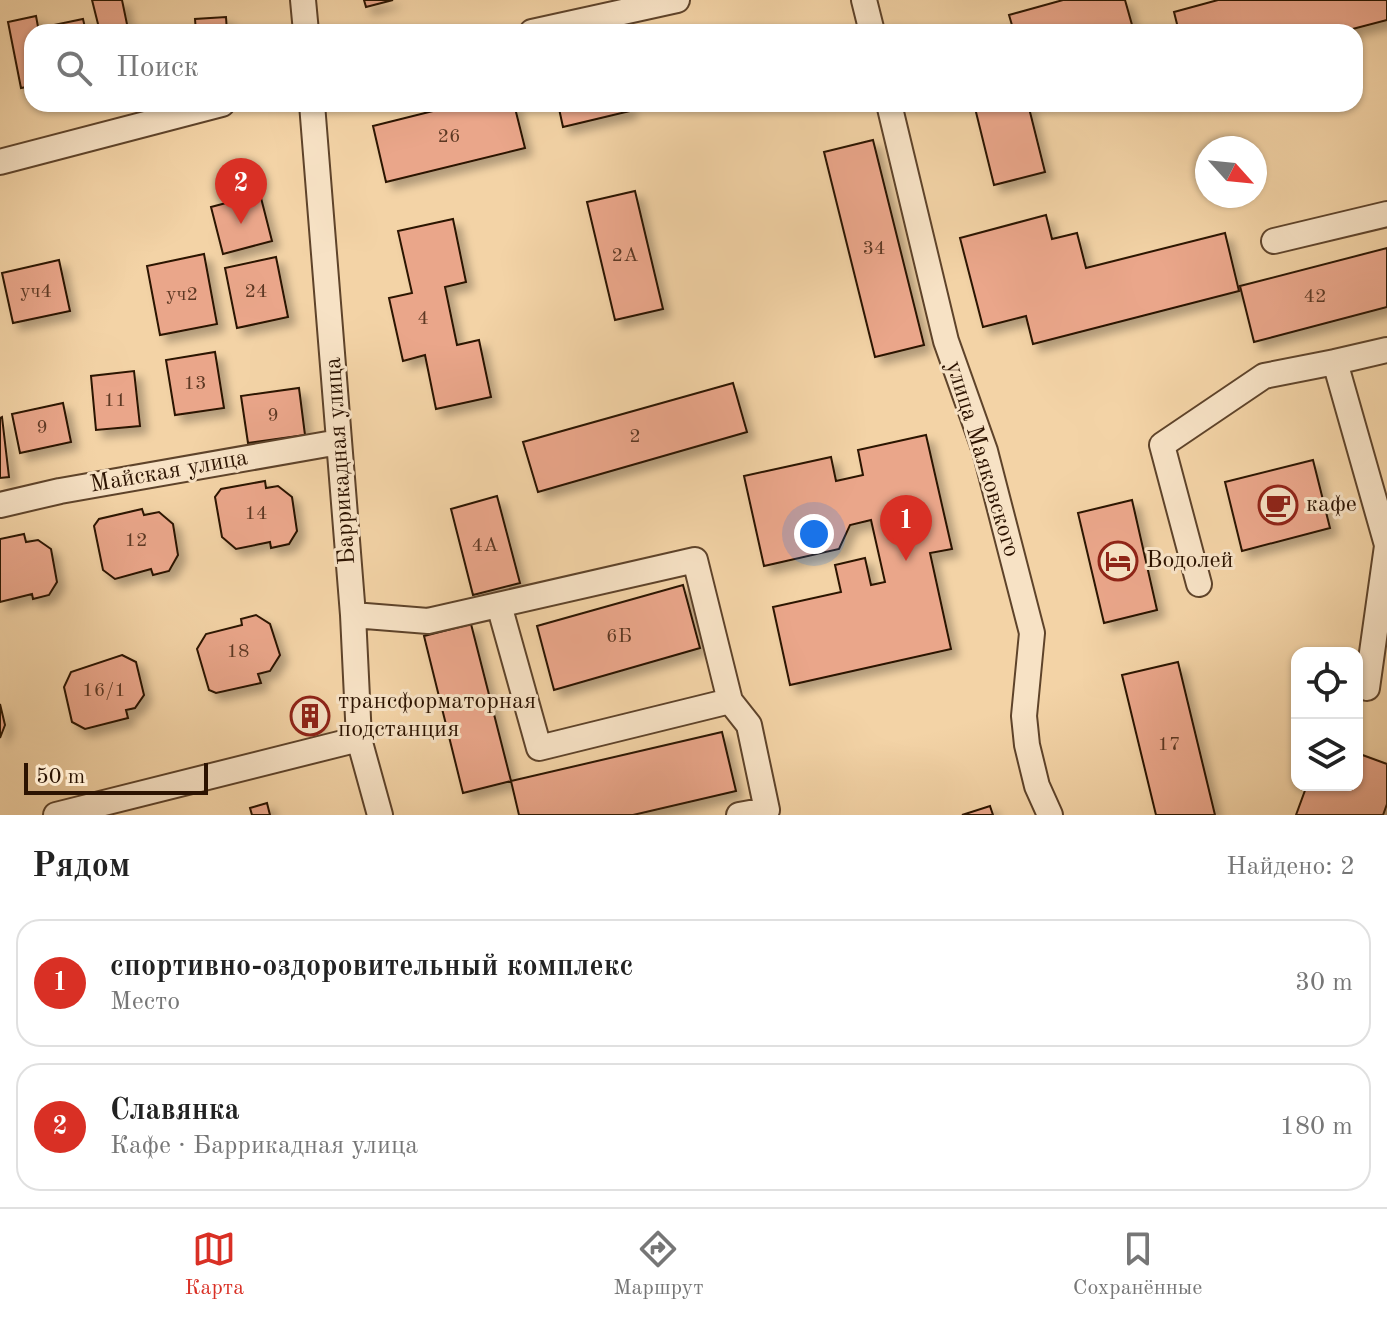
<!DOCTYPE html>
<html lang="ru">
<head>
<meta charset="utf-8">
<style>
  body { margin:0; font-family:"Old Standard TT",serif; background:#f2f2f2; color:#222 }
  .controls { position:absolute; right:24px; bottom:24px; display:grid; overflow:hidden; border-radius:16px; box-shadow:0 2px 6px #0004 }
  .controls button { width:72px; height:72px; display:grid; place-items:center; padding:0; border:0; border-bottom:2px solid #e0e0e0; background:#fff; color:#222; font:40px sans-serif }
  .compass { position:absolute; left:1195px; top:136px; width:72px; height:72px; border-radius:50%; background:#fff; box-shadow:0 2px 6px #0004; rotate:117deg }
  .scale { position:absolute; left:24px; bottom:20px; width:184px; box-sizing:border-box; padding-left:8px; border:4px solid #2c1301; border-top:0; font-size:22px; line-height:28px; white-space:nowrap; color:#2c1301; -webkit-text-stroke:6px #f7e2c5; paint-order:stroke }
  .you { position:absolute; left:814px; top:534px; width:28px; height:28px; margin:-20px; border:6px solid #fff; border-radius:50%; background:#1a73e8; box-shadow:0 0 0 12px #1a73e833 }
  .badge { display:grid; place-items:center; width:52px; height:52px; border-radius:50%; background:#d93025; color:#fff; font-size:26px; font-weight:700 }
  .pin { position:absolute; translate:-50% -66px; filter:drop-shadow(0 2px 4px #0008) }
  .pin::after { content:''; position:absolute; top:42px; width:28px; height:24px; background:inherit; clip-path:polygon(0 0,100% 0,50% 100%) }
  .list { margin:0; padding:0; list-style:none }
  h2 { display:flex; justify-content:space-between; align-items:center; height:104px; margin:0; padding:0 32px; font-size:34px }
  h2 small { font-size:26px; font-weight:400; color:#767676 }
  .list li { display:grid; grid-template-columns:52px 1fr auto; gap:24px; align-items:center; box-sizing:border-box; height:128px; margin:0 16px 16px; padding:0 16px; border:2px solid #e0e0e0; border-radius:24px }
  .list b { display:block; font-size:30px; white-space:nowrap }
  .list p { margin:0; font-size:26px; white-space:nowrap; color:#767676 }
  .list em { font-size:26px; font-style:normal; color:#767676 }
  .icon { flex:none; width:44px; height:44px; fill:none; stroke:currentColor; stroke-width:2; stroke-linecap:round; stroke-linejoin:round }
  .map { position:relative; flex:none; width:1387px; height:815px; overflow:hidden }
  .search { position:absolute; background:#fff; box-shadow:0 2px 6px #0004; left:24px; right:24px; top:24px; height:88px; display:flex; align-items:center; gap:20px; box-sizing:border-box; padding:0 28px; border-radius:24px; color:#767676; font-size:30px }
  .sheet { height:392px; background:#fff }
  nav { display:flex; justify-content:space-around; align-items:center; box-sizing:border-box; height:112px; border-top:2px solid #e0e0e0; background:#fff; font-size:22px; color:#767676 }
  nav a { display:grid; justify-items:center; gap:4px }
  nav .on { color:#d93025 }
  .map>svg:first-child { display:block }
</style>
</head>
<body>
<div class="map">
<svg width="1387" height="815" viewBox="0 0 1387 815">
  <defs>
    <filter id="shadow"><feDropShadow dx="7" dy="7" stdDeviation="4" flood-color="#0004"/></filter>
  </defs>
  <rect width="100%" height="100%" fill="#f3d3a6"/>
  <filter id="stains"><feTurbulence type="fractalNoise" baseFrequency=".0025" numOctaves="4"/><feColorMatrix values="0 0 0 0 .2 0 0 0 0 .09 0 0 0 0 .02 0 0 0 .5 -.17"/></filter>
  <radialGradient id="worn" r=".72"><stop offset=".6" stop-color="#630" stop-opacity="0"/><stop offset="1" stop-color="#630" stop-opacity=".3"/></radialGradient>
  <path fill="#eaa68a" stroke="#2c1301" stroke-width="2" filter="url(#shadow)" d="M92,0h30l6,29 -28,3z
    M364,0h29l-27,7z
    M1063,0h62l9,32h-120l-5,-17z
    M1218,0h169v20l-46,12h-162l-5,-20z
    M36,16l3,16h-7v54l-11,2 -13,-66z
    M226,17l1,15h-31l-1,-13z
    M83,19l3,13h-36l-1,-6z
    M461,104h53l11,44 -139,34 -13,-56z
    M558,104h70l2,7 -67,16z
    M974,104h54l17,68 -51,13z
    M873,140l51,205 -49,12 -51,-205z
    M635,191l28,118 -48,11 -28,-118z
    M260,194l12,47 -49,13 -12,-47z
    M1046,215l6,24 25,-6 9,35 139,-35 14,58 -206,53 -7,-28 -43,11 -23,-89z
    M453,219l13,63 -21,5 12,58 22,-5 12,57 -55,12 -11,-54 -22,6 -14,-63 23,-5 -14,-62z
    M1387,248v59l-133,35 -14,-56z
    M204,254l13,70 -57,11 -13,-69z
    M276,257l12,60 -51,11 -12,-60z
    M59,260l11,51 -57,12 -11,-50z
    M215,352l9,56 -49,7 -9,-55z
    M134,371l6,55 -44,4 -5,-54z
    M733,383l14,49 -209,60 -15,-50z
    M299,388l6,47 -57,8 -7,-47z
    M63,403l8,39 -51,11 -8,-39z
    M2,417l7,60 -9,1v-60z
    M926,435l26,114 -22,4 21,96 -161,36 -17,-78 68,-15 -6,-27 30,-7 6,27 14,-3 -14,-62 -21,5 -11,24 -75,17 -20,-90 87,-19 5,24 27,-6 -5,-25z
    M1313,460l17,68 -88,23 -17,-69z
    M265,481l1,7 12,-2 14,11 5,34 -8,13 -18,4 -1,-6 -34,7 -14,-12 -7,-40 6,-8z
    M497,496l23,87 -47,12 -22,-86z
    M1132,500l25,110 -53,13 -26,-110z
    M142,509l2,6 15,-3 14,12 5,31 -9,16 -16,4 -2,-6 -36,10 -12,-9 -9,-44 5,-7z
    M24,534l2,8 12,-2 13,9 6,33 -8,13 -16,4 -1,-5 -32,8v-63z
    M683,585l17,63 -146,42 -17,-64z
    M256,615l14,9 10,31 -10,16 -12,3 3,9 -45,10 -7,-3 -12,-41 9,-15 36,-9 -1,-6z
    M471,624l40,157 -48,12 -39,-157z
    M122,655l14,7 8,33 -9,13 -9,2 2,8 -43,11 -13,-7 -8,-35 7,-15z
    M1178,662l37,153h-59l-34,-140z
    M0,704l5,21 -5,13z
    M316,706l3,17 -14,3 -3,-18z
    M722,732l14,59 -103,24h-114l-8,-34z
    M1357,753l30,11v40l-4,11h-87l11,-30h50z
    M267,803l3,12h-18l-2,-7z
    M990,806l3,9h-31z"/>
  <g fill="none" stroke-linecap="round" stroke-linejoin="round">
    <defs>
      <path id="minor" d="M303,0l3,32
        M864,0l8,32
        M532,32l145,-32
        M312,104l41,511 6,124 21,76
        M889,104l57,237 39,110 47,182 -8,83 3,29 10,41 13,29
        M0,162l222,-58
        M1274,241l113,-27
        M1387,350l-52,12 52,183
        M0,505l60,-14 279,-49
        M1199,584l-37,-139 102,-69 71,-14
        M353,615l75,6 267,-61 35,141 -191,47 -40,-143
        M1367,688l20,-142
        M730,701l19,24 18,85 -28,5
        M56,815l303,-76"/>
    </defs>
    <use href="#minor" stroke="#5e432a" stroke-width="28"/>
    <use href="#minor" stroke="#f7e2c5" stroke-width="24"/>
  </g>
  <defs>
    <symbol id="cafe-ring" viewBox="-11 -11 22 22"><circle r="9.5" fill="#f7e2c5" stroke="#8f2418" stroke-width="1.5"/><path d="M-5.5-4.5H6V0H3Q3 3.5 0 3.5H-2.5Q-5.5 3.5-5.5 0ZM3-3.2v2h1.7v-2ZM-6 4.5H4V6H-6Z" fill="#8f2418"/></symbol>
    <symbol id="hotel-ring" viewBox="-11 -11 22 22"><circle r="9.5" fill="#f7e2c5" stroke="#8f2418" stroke-width="1.5"/><path d="M-6-4.5h1.5V1H6V5H4.5V3h-9V5H-6ZM-4 0a1.8 1.8 0 1 1 3.6 0ZM.5 0V-2.5h3Q6-2.5 6 0Z" fill="#8f2418"/></symbol>
    <symbol id="building-ring" viewBox="-11 -11 22 22"><circle r="9.5" fill="#f7e2c5" stroke="#8f2418" stroke-width="1.5"/><path d="M-4-6H4V6H1V3H-1V6H-4ZM-2.5-4.3h1.7v1.8h-1.7ZM.8-4.3h1.7v1.8H.8ZM-2.5-1h1.7V.8h-1.7ZM.8-1h1.7V.8H.8Z" fill="#8f2418"/></symbol>
  </defs>
  <g fill-rule="evenodd">
    <use href="#cafe-ring" x="1256" y="483" width="44" height="44"/>
    <use href="#hotel-ring" x="1096" y="539" width="44" height="44"/>
    <use href="#building-ring" x="288" y="694" width="44" height="44"/>
  </g>
  <g text-anchor="middle" dominant-baseline="central" stroke-width="6" stroke-linejoin="round" paint-order="stroke">
    <g font-size="20" fill="#5c3823">
      <text x="449" y="137">26</text>
      <text x="874" y="249">34</text>
      <text x="625" y="256">2А</text>
      <text x="36" y="292">уч4</text>
      <text x="256" y="292">24</text>
      <text x="182" y="295">уч2</text>
      <text x="1315" y="297">42</text>
      <text x="423" y="319">4</text>
      <text x="195" y="384">13</text>
      <text x="115" y="401">11</text>
      <text x="273" y="416">9</text>
      <text x="42" y="428">9</text>
      <text x="635" y="437">2</text>
      <text x="256" y="514">14</text>
      <text x="136" y="541">12</text>
      <text x="485" y="546">4А</text>
      <text x="619" y="637">6Б</text>
      <text x="238" y="652">18</text>
      <text x="104" y="691">16/1</text>
      <text x="1169" y="745">17</text>
    </g>
    <g font-size="24" fill="#2c1301" stroke="#f7e2c5">
      <text transform="translate(982 459) rotate(73)">улица Маяковского</text>
      <text transform="translate(341 461) rotate(-94)">Баррикадная улица</text>
      <text transform="translate(169 472) rotate(-10)">Майская улица</text>
    </g>
    <g font-size="24" fill="#2c1301" stroke="#f7e2c5" text-anchor="start">
      <text x="1306" y="505">кафе</text>
      <text x="1146" y="561">Водолей</text>
      <text x="338" y="702">трансформаторная<tspan x="338" dy="28">подстанция</tspan></text>
    </g>
  </g>
  <rect width="100%" height="100%" filter="url(#stains)"/>
  <rect width="100%" height="100%" fill="url(#worn)"/>
</svg>
<div class="controls">
<button><svg class="icon" aria-label="locate" viewBox="0 0 24 24"><circle cx="12" cy="12" r="6"/><path d="M12 2v4M12 18v4M2 12h4M18 12h4"/></svg></button>
<button><svg class="icon" aria-label="layers" viewBox="0 0 24 24"><path d="M12 4l9 5-9 5-9-5zM3 14l9 5 9-5"/></svg></button>
</div>
<svg class="compass" viewBox="-18 -18 36 36"><path d="M0-13l5 13h-10z" fill="#e53935"/><path d="M0 13l5-13h-10z" fill="#767676"/></svg>
<div class="scale">50 m</div>
<div class="you"></div>
<div class="pin badge" style="left:906px;top:561px">1</div>
<div class="pin badge" style="left:241px;top:224px">2</div>
<div class="search"><svg class="icon" aria-label="search" viewBox="0 0 24 24"><circle cx="10" cy="10" r="6"/><path d="M15 15l6 6"/></svg>Поиск</div>
</div>
<section class="sheet">
<h2>Рядом<small>Найдено: 2</small></h2>
<ul class="list">
<li><span class="badge">1</span><div><b>спортивно-оздоровительный комплекс</b><p>Место</p></div><em>30 m</em></li>
<li><span class="badge">2</span><div><b>Славянка</b><p>Кафе · Баррикадная улица</p></div><em>180 m</em></li>
</ul>
</section>
<nav>
<a class="on"><svg class="icon" aria-label="map" viewBox="0 0 24 24"><path d="M3 6l6-2 6 2 6-2v14l-6 2-6-2-6 2zM9 4v14M15 6v14"/></svg>Карта</a>
<a><svg class="icon" aria-label="directions" viewBox="0 0 24 24"><path d="M12 3l9 9-9 9-9-9zM9 14v-3h6M13 9l2 2-2 2"/></svg>Маршрут</a>
<a><svg class="icon" aria-label="saved" viewBox="0 0 24 24"><path d="M7 4h10v16l-5-4-5 4z"/></svg>Сохранённые</a>
</nav>
</body>
</html>
